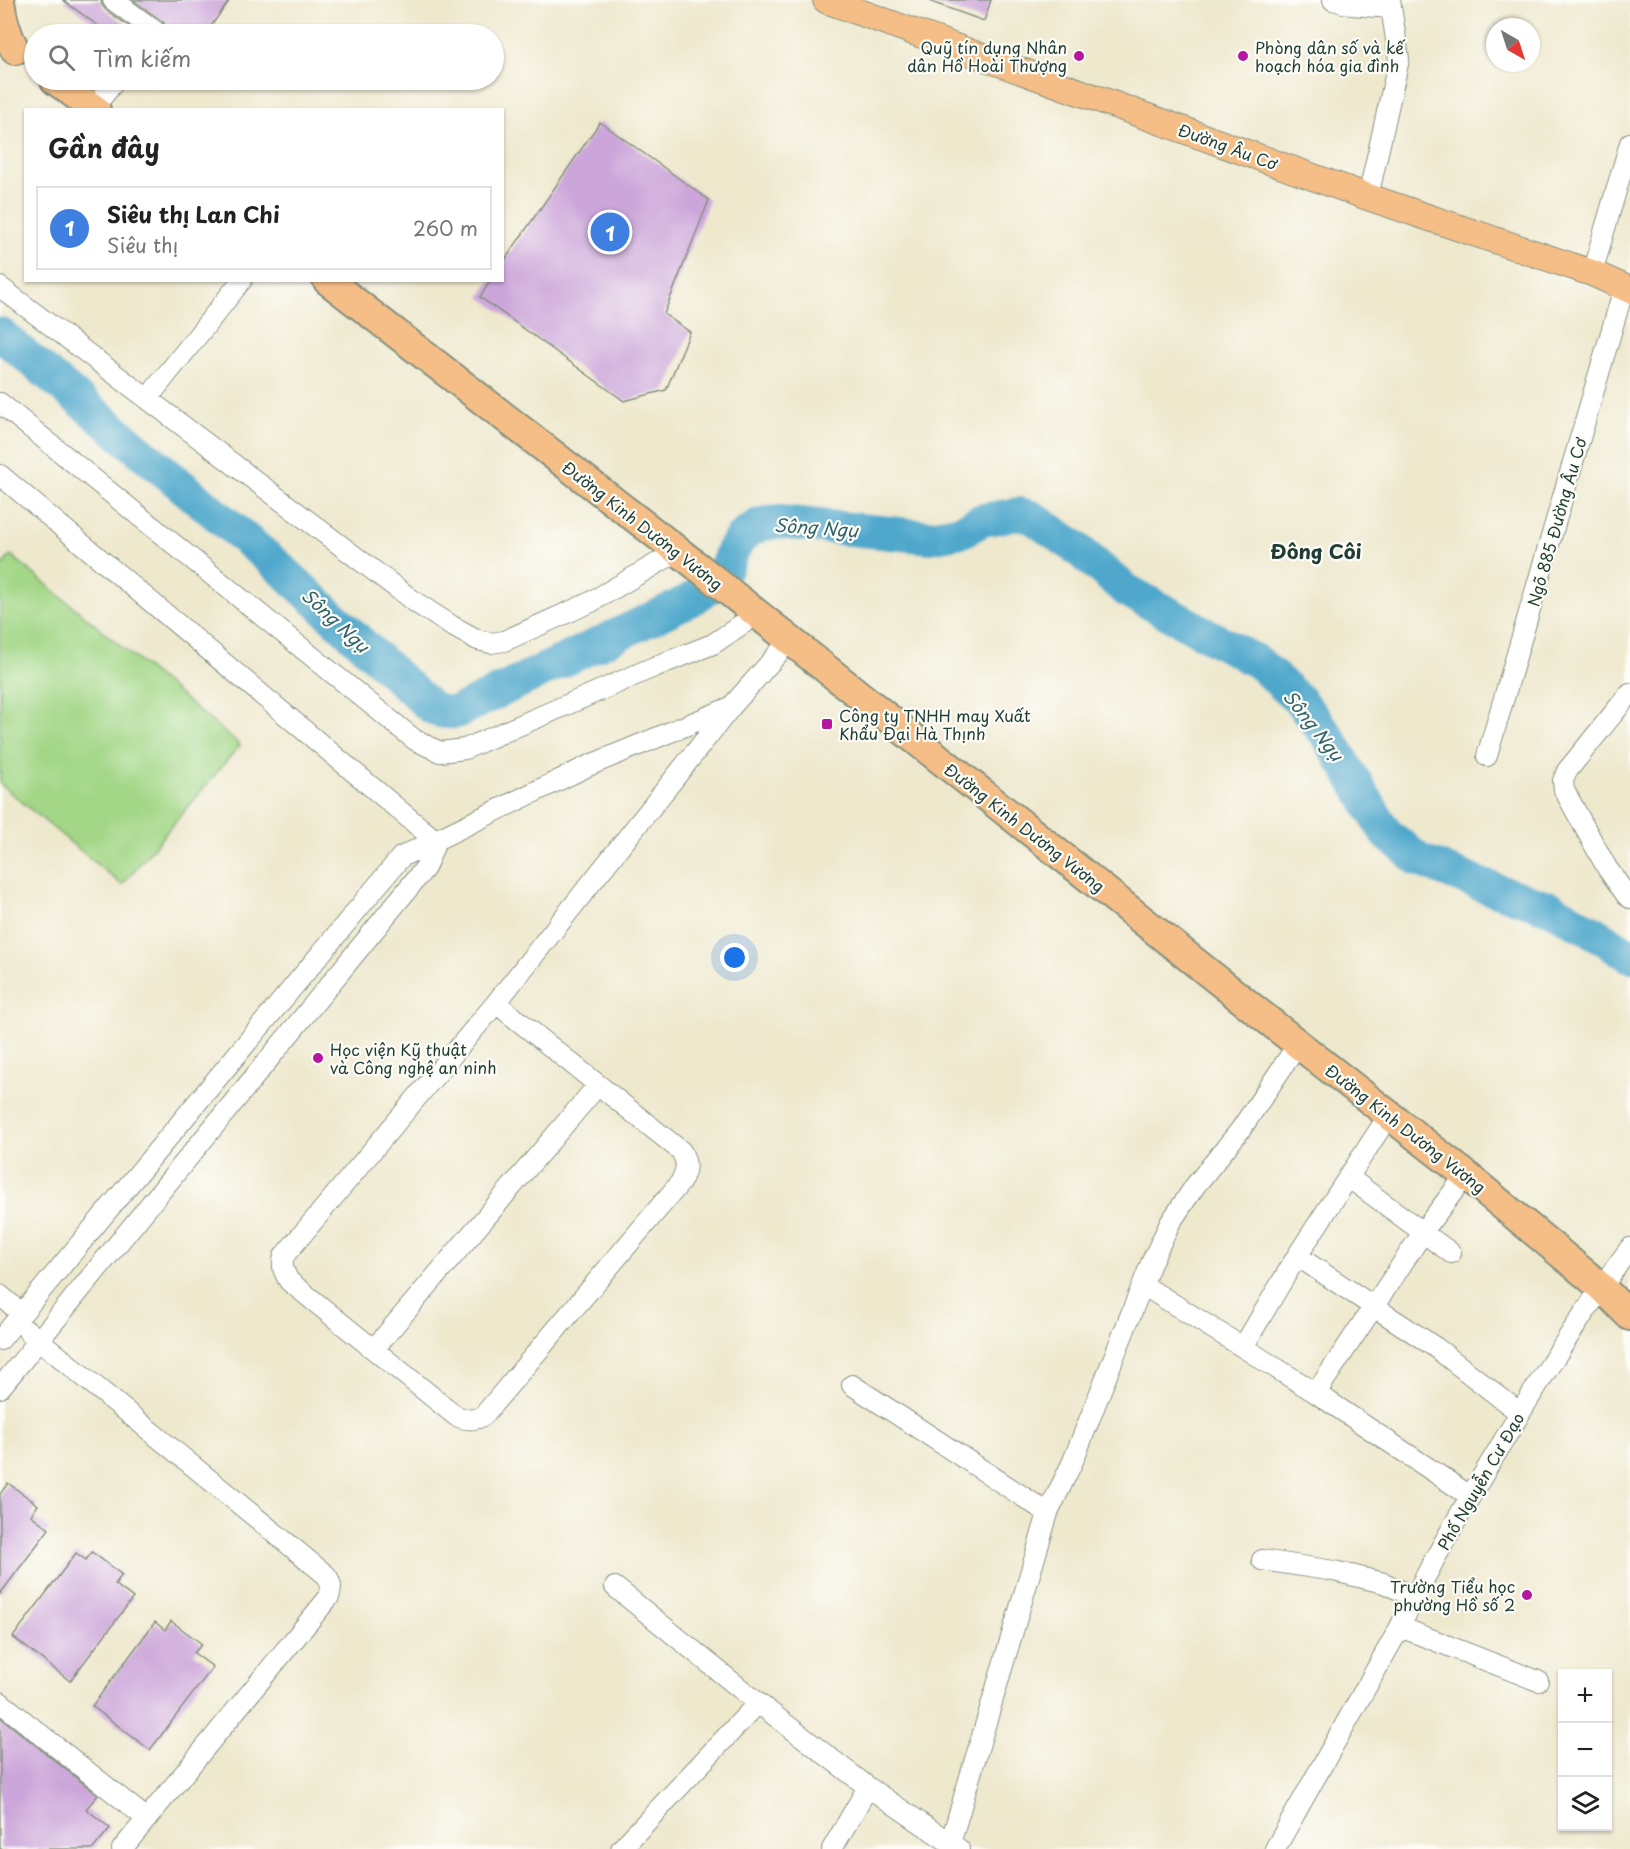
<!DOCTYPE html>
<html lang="vi">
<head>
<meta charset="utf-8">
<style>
  body { margin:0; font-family:"Playpen Sans",sans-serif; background:#f6f6f6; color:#222 }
  .controls { position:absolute; right:18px; bottom:18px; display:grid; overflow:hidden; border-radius:0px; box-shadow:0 2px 4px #0004 }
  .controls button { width:54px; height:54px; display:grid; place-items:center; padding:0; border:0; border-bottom:2px solid #e0e0e0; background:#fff; color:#222; font:30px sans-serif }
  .compass { position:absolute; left:1486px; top:18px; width:54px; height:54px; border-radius:50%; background:#fff; box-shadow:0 2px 4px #0004; rotate:141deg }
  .you { position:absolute; left:735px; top:958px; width:21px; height:21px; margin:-15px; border:4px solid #fff; border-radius:50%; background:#1a73e8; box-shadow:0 0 0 9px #1a73e833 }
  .badge { display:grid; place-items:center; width:39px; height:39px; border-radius:50%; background:#b5179e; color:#fff; font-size:20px; font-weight:700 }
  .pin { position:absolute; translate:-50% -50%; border:3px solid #fff; box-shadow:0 2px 6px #0006 }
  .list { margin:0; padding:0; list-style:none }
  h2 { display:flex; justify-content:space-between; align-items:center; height:78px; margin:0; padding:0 24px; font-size:26px }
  h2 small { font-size:20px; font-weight:400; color:#767676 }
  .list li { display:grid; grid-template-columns:39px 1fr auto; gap:18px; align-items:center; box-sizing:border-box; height:84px; margin:0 12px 12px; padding:0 12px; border:2px solid #e0e0e0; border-radius:0px }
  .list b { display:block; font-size:22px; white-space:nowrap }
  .list p { margin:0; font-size:20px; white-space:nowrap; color:#767676 }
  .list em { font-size:20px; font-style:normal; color:#767676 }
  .icon { flex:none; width:33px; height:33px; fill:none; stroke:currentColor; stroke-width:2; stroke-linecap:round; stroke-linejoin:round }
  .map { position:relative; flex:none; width:1630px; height:1849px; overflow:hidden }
  .search { position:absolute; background:#fff; box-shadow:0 2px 4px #0004; left:24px; top:24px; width:480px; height:66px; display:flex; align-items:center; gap:15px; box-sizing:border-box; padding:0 21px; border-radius:33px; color:#767676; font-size:22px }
  .panel { position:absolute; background:#fff; box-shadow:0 2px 4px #0004; left:24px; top:108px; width:480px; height:174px; border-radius:0px }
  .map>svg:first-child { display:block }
</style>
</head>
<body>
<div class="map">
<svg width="1630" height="1849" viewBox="0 0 1630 1849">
  <rect width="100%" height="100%" fill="#fdfcf7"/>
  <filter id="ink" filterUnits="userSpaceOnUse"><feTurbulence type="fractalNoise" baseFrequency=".0167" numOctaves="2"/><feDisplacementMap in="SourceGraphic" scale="12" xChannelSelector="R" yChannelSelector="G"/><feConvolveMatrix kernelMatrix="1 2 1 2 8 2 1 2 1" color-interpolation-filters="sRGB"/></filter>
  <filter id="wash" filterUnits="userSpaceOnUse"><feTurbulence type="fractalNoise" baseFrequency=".008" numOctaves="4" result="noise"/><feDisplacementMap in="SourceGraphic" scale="24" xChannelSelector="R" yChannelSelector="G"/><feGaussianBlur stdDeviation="1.35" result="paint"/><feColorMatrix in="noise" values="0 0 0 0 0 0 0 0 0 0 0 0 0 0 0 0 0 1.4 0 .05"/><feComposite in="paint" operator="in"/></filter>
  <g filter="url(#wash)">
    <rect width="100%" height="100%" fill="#eee8cd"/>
    <path fill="#a3d787" stroke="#618a5e" stroke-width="1.5" d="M11,555l229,190 -118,140 -122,-101v-216z"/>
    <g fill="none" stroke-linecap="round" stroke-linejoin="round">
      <path stroke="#4fa8cc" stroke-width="34" d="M0,334l279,233 146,135c10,9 17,11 31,10l234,-112 21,-14 16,-21 5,-14 8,-12 9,-8 12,-7 19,-2 150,15 32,-6 20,-11 37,-6 13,3 43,30 51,43 133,73 41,38 29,37 57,95 33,27 65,26 69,23 47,27 30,20"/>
    </g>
    <g id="blocks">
      <path fill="#cca6da" d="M63,0h38l1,5 4,5 34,24h-31z
        M133,0h97l-25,34h-39v-7l-3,-5z
        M931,0h60l-7,21 -53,-19z
        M600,122l109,78 -45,114 26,18 -24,58 -42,11 -144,-104 11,-17h11v-16z
        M8,1483l30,22 -7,10 18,14 -49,65v-100z
        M92,1552l30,23 -7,9 18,14 -63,83 -57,-44 63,-84 10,7z
        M171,1621l31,23 -8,9 19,14 -63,83 -58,-44 63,-84 10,8z
        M0,1717l98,78 -12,14 24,19 -17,21h-93z"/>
    </g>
  </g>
  <g filter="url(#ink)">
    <use href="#blocks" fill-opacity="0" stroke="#869280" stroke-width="1.5"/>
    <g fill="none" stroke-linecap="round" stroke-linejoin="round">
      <defs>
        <path id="minor" d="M113,0l42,31 -3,3
          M1333,0l18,5 40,3
          M93,108l23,-28
          M1368,197l31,-138 -9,-59
          M1592,273l38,-130
          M0,287l415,315 37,24 26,14 13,3 13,-2 87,-39 87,-51
          M148,398l94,-118
          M0,403l415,337 25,12 25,-3 189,-82 59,-23 44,-30
          M0,475l436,366 -11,27 -425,520
          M1630,693l-63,78 -4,10 1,9 43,78 20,28 3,2
          M1487,756l137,-468
          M496,1003l185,148c7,12 6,19 -1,32l-197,233c-10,5 -16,4 -27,0l-167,-135c-5,-9 -8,-14 -5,-25l212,-253 235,-296
          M1389,1115l-92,141 138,91 85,66
          M1348,1177l103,76
          M1143,1285l173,108 154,103
          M0,1295l21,18
          M28,1331l298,244c6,8 6,13 3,22l-207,252
          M0,1340l401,-483 187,-91 143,-59 59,-67
          M1243,1347l54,-91
          M374,1349l224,-264
          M852,1385l196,128
          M1316,1393l114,-171 36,-47
          M1262,1560l72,11 50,12 30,14
          M615,1587l143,116 110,84 91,62
          M1400,1627l138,54
          M0,1702l147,117
          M950,1844l98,-331 25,-52 78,-198 19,-40 25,-37 46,-57 57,-85
          M621,1849l137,-146
          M832,1849l36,-62
          M1275,1849l125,-222c28,-59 61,-116 95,-172 42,-71 86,-141 135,-207"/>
        <path id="major" d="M826,0l542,197 224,76 38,17"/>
        <path id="highway" d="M0,1c2,18 6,32 15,49
          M55,80l41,30
          M327,280l356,275 615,489 168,131 135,112 29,29"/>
      </defs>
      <use href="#minor" stroke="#869280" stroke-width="22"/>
      <use href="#major" stroke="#869280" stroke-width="28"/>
      <use href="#highway" stroke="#869280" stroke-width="32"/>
      <use href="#minor" stroke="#fff" stroke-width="20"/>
      <use href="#major" stroke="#f6be87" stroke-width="26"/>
      <use href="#highway" stroke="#f6be87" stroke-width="28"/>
    </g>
  </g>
  <g fill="#b5179e" stroke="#fdfcf7" stroke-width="2">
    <circle cx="1079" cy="56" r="6"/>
    <circle cx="1243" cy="56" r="6"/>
    <rect x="821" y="718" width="12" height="12" rx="3"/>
    <circle cx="318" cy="1058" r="6"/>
    <circle cx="1527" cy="1595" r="6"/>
  </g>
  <g text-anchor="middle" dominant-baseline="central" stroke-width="4.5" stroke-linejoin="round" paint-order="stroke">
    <g font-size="16" fill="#1f3d34" stroke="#fdfcf7" text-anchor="start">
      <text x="1067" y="47" text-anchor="end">Quỹ tín dụng Nhân<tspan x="1067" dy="18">dân Hồ Hoài Thượng</tspan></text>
      <text x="1255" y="47">Phòng dân số và kế<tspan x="1255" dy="18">hoạch hóa gia đình</tspan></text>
      <text x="839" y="715">Công ty TNHH may Xuất<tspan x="839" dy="18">Khẩu Đại Hà Thịnh</tspan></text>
      <text x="330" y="1049">Học viện Kỹ thuật<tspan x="330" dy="18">và Công nghệ an ninh</tspan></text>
      <text x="1515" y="1586" text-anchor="end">Trường Tiểu học<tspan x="1515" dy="18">phường Hồ số 2</tspan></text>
    </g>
    <g font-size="16" fill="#1f3d34" stroke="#fdfcf7">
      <text transform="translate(1228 146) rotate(20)">Đường Âu Cơ</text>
      <text transform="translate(1556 522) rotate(-74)">Ngõ 885 Đường Âu Cơ</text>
      <text transform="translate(643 525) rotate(38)">Đường Kinh Dương Vương</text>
      <text transform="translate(1025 827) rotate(38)">Đường Kinh Dương Vương</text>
      <text transform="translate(1406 1128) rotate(38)">Đường Kinh Dương Vương</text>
      <text transform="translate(1480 1481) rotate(-60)">Phố Nguyễn Cư Đạo</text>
    </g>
    <g font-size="18" font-style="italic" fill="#306269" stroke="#fdfcf7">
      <text transform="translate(816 527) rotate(4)">Sông Ngụ</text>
      <text transform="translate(336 620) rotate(43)">Sông Ngụ</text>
      <text transform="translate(1314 725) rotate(52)">Sông Ngụ</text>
    </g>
    <g font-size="20" font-weight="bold" fill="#1f3d34" stroke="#fdfcf7">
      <text x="1316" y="551">Đông Côi</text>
    </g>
  </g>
</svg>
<div class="controls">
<button>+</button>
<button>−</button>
<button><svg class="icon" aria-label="layers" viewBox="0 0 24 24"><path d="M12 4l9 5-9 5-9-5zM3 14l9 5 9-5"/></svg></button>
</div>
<svg class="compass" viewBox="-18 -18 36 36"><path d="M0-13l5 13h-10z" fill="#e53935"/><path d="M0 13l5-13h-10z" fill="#767676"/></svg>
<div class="you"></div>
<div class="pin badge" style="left:610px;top:232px;background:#3f7fe0">1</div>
<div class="search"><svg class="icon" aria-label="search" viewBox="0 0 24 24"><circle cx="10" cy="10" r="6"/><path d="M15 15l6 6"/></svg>Tìm kiếm</div>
<section class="panel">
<h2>Gần đây<small></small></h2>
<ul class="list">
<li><span class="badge" style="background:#3f7fe0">1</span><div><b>Siêu thị Lan Chi</b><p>Siêu thị</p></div><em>260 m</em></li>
</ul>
</section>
</div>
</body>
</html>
